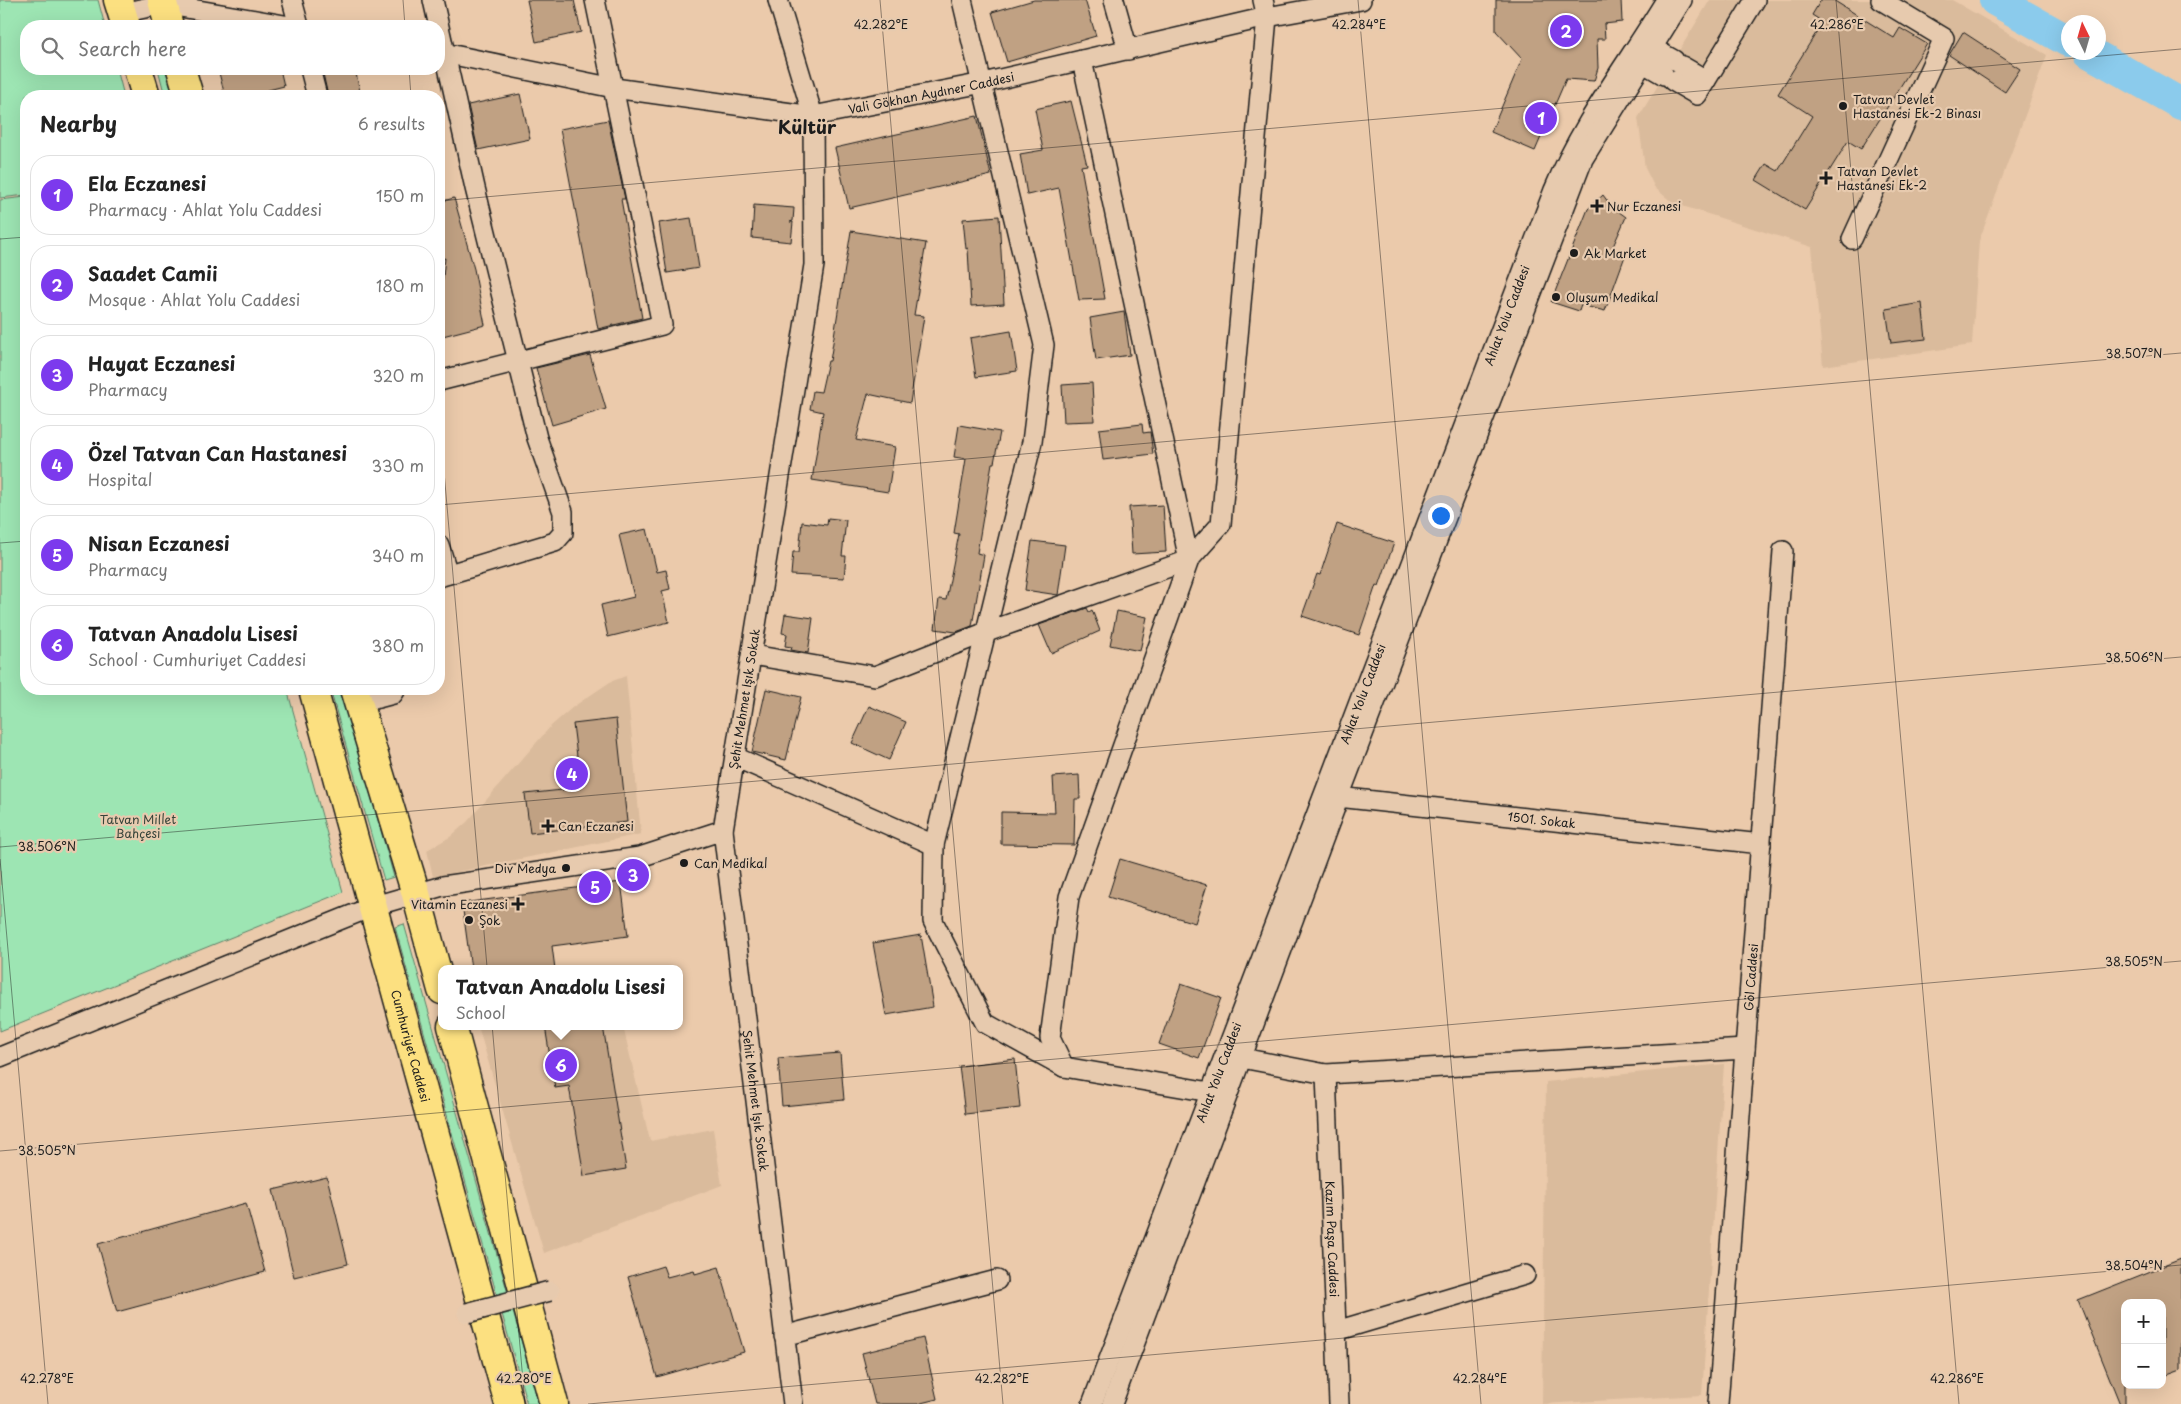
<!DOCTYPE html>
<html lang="en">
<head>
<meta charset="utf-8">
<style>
  body { margin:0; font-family:"Playpen Sans",sans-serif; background:#f2f2f2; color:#222 }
  .controls { position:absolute; right:15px; bottom:15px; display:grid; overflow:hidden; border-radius:10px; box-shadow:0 5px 20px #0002 }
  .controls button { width:45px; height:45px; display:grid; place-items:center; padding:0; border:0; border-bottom:1px solid #e0e0e0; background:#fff; color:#222; font:25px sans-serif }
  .compass { position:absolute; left:2061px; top:15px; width:45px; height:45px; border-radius:50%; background:#fff; box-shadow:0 5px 20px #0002; rotate:355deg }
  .you { position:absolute; left:1440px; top:515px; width:18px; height:18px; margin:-12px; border:4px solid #fff; border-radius:50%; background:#1a73e8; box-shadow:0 0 0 8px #1a73e833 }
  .badge { display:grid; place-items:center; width:32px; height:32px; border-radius:50%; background:#7c3aed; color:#fff; font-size:16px; font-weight:700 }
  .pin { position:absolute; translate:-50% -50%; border:2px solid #fff; box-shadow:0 1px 5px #0006 }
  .popup { position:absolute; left:438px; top:965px; width:245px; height:65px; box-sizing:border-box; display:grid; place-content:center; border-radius:10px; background:#fff; filter:drop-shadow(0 1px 4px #0005); font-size:16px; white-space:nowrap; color:#767676 }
  .popup b { font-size:19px; color:#222 }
  .popup::after { content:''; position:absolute; left:50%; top:100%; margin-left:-10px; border:10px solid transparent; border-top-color:#fff }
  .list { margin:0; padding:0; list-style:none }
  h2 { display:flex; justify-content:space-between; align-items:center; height:65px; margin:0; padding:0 20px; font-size:21px }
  h2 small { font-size:16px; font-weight:400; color:#767676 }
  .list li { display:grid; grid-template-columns:32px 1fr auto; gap:15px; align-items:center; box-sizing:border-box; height:80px; margin:0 10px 10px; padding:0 10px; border:1px solid #e0e0e0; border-radius:20px }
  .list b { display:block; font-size:19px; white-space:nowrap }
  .list p { margin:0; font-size:16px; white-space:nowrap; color:#767676 }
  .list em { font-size:16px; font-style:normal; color:#767676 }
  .icon { flex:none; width:28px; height:28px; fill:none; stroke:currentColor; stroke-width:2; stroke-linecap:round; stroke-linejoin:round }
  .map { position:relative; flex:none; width:2181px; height:1404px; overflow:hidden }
  .search { position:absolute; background:#fff; box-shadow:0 5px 20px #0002; left:20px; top:20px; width:425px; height:55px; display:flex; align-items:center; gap:12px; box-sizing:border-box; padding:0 18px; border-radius:20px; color:#767676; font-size:19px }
  .panel { position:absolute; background:#fff; box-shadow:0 5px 20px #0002; left:20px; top:90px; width:425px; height:605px; border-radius:20px }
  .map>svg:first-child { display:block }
</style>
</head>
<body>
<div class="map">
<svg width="2181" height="1404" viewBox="0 0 2181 1404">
  <rect width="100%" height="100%" fill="#ebcaab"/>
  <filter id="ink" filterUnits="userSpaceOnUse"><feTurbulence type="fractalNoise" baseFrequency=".02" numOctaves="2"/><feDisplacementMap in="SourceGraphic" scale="10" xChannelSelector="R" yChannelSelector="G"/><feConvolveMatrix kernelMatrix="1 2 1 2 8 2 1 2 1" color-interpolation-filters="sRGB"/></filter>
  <g filter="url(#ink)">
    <path fill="#dabb9c" d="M1710,0h242l95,55 -68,186 -7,104 -149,21 -11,-119 -139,-44 -18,-15 -10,-20 -7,-50z
      M626,676l15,158 -208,43 -6,-27 23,-13 17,-15 84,-96 22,-19 37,-25z
      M478,1026h145l27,115 63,-12 9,56 -178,68z
      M1724,1064l-22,331 -160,9 4,-322z"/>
    <path fill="#9de5b3" stroke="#5c8068" d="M0,0h98l7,26h-79v43h91l7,27h-98v99l-26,3z
      M158,69h9l8,27h-10z
      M26,197v492h261l56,203 -343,139v-831z
      M330,689h11l53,188 -10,3z
      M404,924l135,480h-12l-132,-477z"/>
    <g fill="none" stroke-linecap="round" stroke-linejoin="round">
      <path stroke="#8bcbec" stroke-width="32" d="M1995,0l73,41
        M2089,52l92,52"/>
    </g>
    <path fill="#c0a183" stroke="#1c1c1c" d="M527,0h47l7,32 -45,10z
      M1034,0h51l11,36 -89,26 -15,-50z
      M1496,0h125l1,22 -18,2 1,15h-8l1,29 -4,13 -28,-2 -31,72 -44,-19 31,-73 -26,-28z
      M1821,0h12l61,38 6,-10 27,16 -66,105 -13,-8 -43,69 -49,-30 10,-16 12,7 34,-55 -34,-22 45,-72 -11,-7z
      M1963,32l57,37 -15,23 -56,-37z
      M218,69h62l4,17 -39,10h-20z
      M322,69h33l6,27h-33z
      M520,94l10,45 -52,11 -10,-45z
      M1071,101l16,64 -6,1 24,133 -26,1 -20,-112 -32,7 -7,-41 23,-4 -8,-41z
      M977,116l14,59 -142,33 -14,-60z
      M608,120l17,79h-4l21,119 -44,11 -38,-200z
      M1603,195l8,11 15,11 -15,34 14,5 -20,55 -24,-6 -2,6 -28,-9 37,-93z
      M454,198l20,71 11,56 -46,12v-38l2,-4 4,-37 -6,2v-58z
      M754,205l40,3 -1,13 -3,1h3l-2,20 -39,-4z
      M999,216l5,88 -33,2 -3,-58 -2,1 -3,-30z
      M691,218l8,50 -32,5 -8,-50z
      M851,231l75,12 -12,72 10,1 -14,87 -42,-9 -12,46 39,7 -7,45 -76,-12 11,-68 -13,-3 3,-18 8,1 7,-31h2z
      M1922,303l4,36 -35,4 -5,-34z
      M1124,312l6,43 -34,5 -6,-42z
      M1011,331l6,40 -41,6 -6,-39z
      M590,355l16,54 -54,16 -16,-57z
      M1092,383l2,38 -30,1 -2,-37z
      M1142,424l1,9 7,-1 3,22 -50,6 -4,-31z
      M959,425l41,7 -6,31h-2l-15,90 7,2 -12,71 -16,6 -21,-3 4,-30 7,1 13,-66 -5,-1 12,-74 -12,-2z
      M1163,505l3,47 -34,2 -3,-47z
      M828,518l18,2 -4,36h4l-2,22 -53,-3 2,-23h6l3,-30 25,3z
      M1337,524l57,19 -15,43 -3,-1 -17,50 -57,-19 15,-42 3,1z
      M647,529l10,43 9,-2 4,19 -8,2 7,31 -61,15 -7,-32 33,-8 -15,-62z
      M1032,541l33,4 -7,50 -33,-5z
      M1087,608l2,4 3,-2 8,21 -49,22 -12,-28z
      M1117,611l30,6 -7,34 -30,-6z
      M785,614l28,4 -5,35 -17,-3 1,-3 -7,-1 2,-12 -5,-1z
      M766,689l35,8 -15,63 -34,-8z
      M869,706l37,16 -17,38 -37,-17z
      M616,719l11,103 -97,11 -5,-39 56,-6 -8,-64z
      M1079,775l1,24h-5l-1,46 -73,-1v-32l54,1 -2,-36z
      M1120,859l87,26 -12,38 -87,-26z
      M621,882l7,54 -76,10 3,23h-84l-9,-66z
      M921,935l12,72 -47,8 -13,-72z
      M1181,984l40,14 -22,60 -40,-14z
      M545,1026h58l23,143 -42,7 -15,-90 -14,2z
      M840,1053l4,47 -62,6 -4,-48z
      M1015,1059l5,49 -55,6 -6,-48z
      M327,1177l21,87 -54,13 -21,-87z
      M246,1203l19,69 -148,40 -19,-68z
      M2181,1259v111l-19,7v-74h-37v101h-5l-42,-104z
      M663,1266l4,11 27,-7 1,4 24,-7 25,85 -87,25 -29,-100z
      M923,1338l14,61 -20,5h-42l-13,-51z"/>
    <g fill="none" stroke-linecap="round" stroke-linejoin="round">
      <defs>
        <g id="minor">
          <path d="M292,0l7,26"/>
          <path d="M433,0l42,188 62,250 26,74v21l-8,9 -116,35"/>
          <path id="s1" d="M778,0l35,116 1,149 -91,565 70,574"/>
          <path d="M962,0l82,345 -12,97 -98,403 -1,76 52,102 79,44 158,27"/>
          <path d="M1114,0l14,50"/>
          <path d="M122,13l41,-9 127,22"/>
          <path d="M1642,42l32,18"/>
          <path id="s2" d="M439,52l175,36 199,28 170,-33 284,-66 94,-17"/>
          <path d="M1633,57l31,18"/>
          <path d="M1682,66l24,14"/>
          <path d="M310,69l7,27"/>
          <path d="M1673,81l24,14 58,-95"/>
          <path d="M1852,239l92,-201 -63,-38"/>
          <path d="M439,381l223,-56 -67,-325"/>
          <path d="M439,545l9,29"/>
          <path d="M752,655l123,21 109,-43 205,-73 -107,-500"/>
          <path d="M359,703l34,-9 3,-5"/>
          <path d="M735,757l199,88"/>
          <path id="s3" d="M1329,796l432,48"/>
          <path d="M1231,1056l95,18 419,-25"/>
          <path d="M0,1057l374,-151 69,-20 197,-29 83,-27"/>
          <path d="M1064,1067l-14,-29 19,-141 120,-337 32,-36 46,-507 -4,-17"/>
          <path id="s4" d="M1326,1074l13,330"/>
          <path d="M1336,1331l189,-56"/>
          <path d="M784,1336l213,-56"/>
          <path id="s5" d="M1092,1404l462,-1214c28,-68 74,-127 112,-190"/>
          <path d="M1112,1404l227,-607 244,-638 99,-159"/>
          <path id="s6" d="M1718,1404l65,-853"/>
        </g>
        <g id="highway">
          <path d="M118,0l8,26"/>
          <path d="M162,0l7,26"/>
          <path d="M138,69l8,27"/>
          <path d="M181,69l8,27"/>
          <path id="s7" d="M313,689l196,715"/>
          <path d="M354,689l62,205 26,96"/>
          <path d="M452,1026l102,378"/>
        </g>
      </defs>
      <use href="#minor" stroke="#1c1c1c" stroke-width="22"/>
      <use href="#highway" stroke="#1c1c1c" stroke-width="31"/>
      <use href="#minor" stroke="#e7caae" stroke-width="19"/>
      <use href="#highway" stroke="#fce080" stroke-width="28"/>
      <defs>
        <path id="minor-bridge" d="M467,1313l83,-22"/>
      </defs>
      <use href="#minor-bridge" stroke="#1c1c1c" stroke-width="22" stroke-linecap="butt"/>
      <use href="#minor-bridge" stroke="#e7caae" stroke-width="19"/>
    </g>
  </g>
  <path fill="none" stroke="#1c1c1c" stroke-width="1" stroke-opacity="0.45" d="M403,0l2,26M880,0l123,1404M1358,0l123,1404M1836,0l123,1404M409,69l2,27M439,201l1742,-152M0,239l26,-2M439,414l86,990M439,505l1742,-152M0,543l26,-2M0,847l2181,-190M0,859l48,545M0,1151l2181,-190M588,1404l1593,-139"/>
  <g fill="#1c1c1c" stroke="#e7caae" stroke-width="2">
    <circle cx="1843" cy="106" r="5"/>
    <path d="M1823.5 170.5h5v5h5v5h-5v5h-5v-5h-5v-5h5z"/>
    <path d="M1594.5 198.5h5v5h5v5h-5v5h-5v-5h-5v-5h5z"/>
    <circle cx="1574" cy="253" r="5"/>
    <circle cx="1556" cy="297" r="5"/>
    <path d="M545.5 818.5h5v5h5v5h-5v5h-5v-5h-5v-5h5z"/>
    <circle cx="684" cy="863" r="5"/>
    <circle cx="566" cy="868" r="5"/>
    <path d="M515.5 896.5h5v5h5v5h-5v5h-5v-5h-5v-5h5z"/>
    <circle cx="469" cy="920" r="5"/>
  </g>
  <g text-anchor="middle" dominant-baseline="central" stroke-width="4.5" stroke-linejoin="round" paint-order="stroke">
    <g font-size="12" fill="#1c1c1c" stroke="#e7caae">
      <text stroke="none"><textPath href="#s2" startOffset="500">Vali Gökhan Aydıner Caddesi</textPath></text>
      <text stroke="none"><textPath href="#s5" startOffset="1165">Ahlat Yolu Caddesi</textPath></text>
      <text stroke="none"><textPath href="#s5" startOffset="760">Ahlat Yolu Caddesi</textPath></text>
      <text transform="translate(744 699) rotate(-81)">Şehit Mehmet Işık Sokak</text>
      <text stroke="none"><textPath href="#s3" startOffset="214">1501. Sokak</textPath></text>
      <text stroke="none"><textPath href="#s6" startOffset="428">Göl Caddesi</textPath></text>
      <text stroke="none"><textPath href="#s7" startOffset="370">Cumhuriyet Caddesi</textPath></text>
      <text stroke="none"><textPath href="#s5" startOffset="355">Ahlat Yolu Caddesi</textPath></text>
      <text stroke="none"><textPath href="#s1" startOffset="1115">Şehit Mehmet Işık Sokak</textPath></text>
      <text stroke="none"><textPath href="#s4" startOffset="165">Kazım Paşa Caddesi</textPath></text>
    </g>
    <g font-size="12" fill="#1c1c1c" stroke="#e7caae" text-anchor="start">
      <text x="1853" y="99">Tatvan Devlet<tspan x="1853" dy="14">Hastanesi Ek-2 Binası</tspan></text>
      <text x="1837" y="171">Tatvan Devlet<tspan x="1837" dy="14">Hastanesi Ek-2</tspan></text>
      <text x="1607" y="206">Nur Eczanesi</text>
      <text x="1584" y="253">Ak Market</text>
      <text x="1566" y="297">Oluşum Medikal</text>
      <text x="558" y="826">Can Eczanesi</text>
      <text x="694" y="863">Can Medikal</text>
      <text x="556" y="868" text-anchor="end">Div Medya</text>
      <text x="508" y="904" text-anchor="end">Vitamin Eczanesi</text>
      <text x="479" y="920">Şok</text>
    </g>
    <g font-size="12" fill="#36443a" stroke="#e7caae">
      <text x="138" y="819">Tatvan Millet<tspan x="138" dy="14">Bahçesi</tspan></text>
    </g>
    <g font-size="18" font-weight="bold" fill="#1c1c1c" stroke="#e7caae">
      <text x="807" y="126">Kültür</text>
    </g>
  </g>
  <g font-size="12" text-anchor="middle" fill="#1c1c1c" stroke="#e7caae" stroke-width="4.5" stroke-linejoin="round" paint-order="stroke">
    <text x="881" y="29">42.282°E</text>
    <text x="1359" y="29">42.284°E</text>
    <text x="1837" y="29">42.286°E</text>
    <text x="2134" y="358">38.507°N</text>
    <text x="2134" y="662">38.506°N</text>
    <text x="47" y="851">38.506°N</text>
    <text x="2134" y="966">38.505°N</text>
    <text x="47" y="1155">38.505°N</text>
    <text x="2134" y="1270">38.504°N</text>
    <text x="47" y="1383">42.278°E</text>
    <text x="524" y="1383">42.280°E</text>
    <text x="1002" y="1383">42.282°E</text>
    <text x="1480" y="1383">42.284°E</text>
    <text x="1957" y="1383">42.286°E</text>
  </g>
</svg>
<div class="controls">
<button>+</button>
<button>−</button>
</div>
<svg class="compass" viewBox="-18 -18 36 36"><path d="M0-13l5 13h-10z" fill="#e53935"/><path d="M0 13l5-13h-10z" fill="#767676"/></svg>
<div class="you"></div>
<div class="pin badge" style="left:1541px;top:118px">1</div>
<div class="pin badge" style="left:1566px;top:31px">2</div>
<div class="pin badge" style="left:633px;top:875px">3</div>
<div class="pin badge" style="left:572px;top:774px">4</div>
<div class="pin badge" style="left:595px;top:887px">5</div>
<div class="pin badge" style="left:561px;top:1065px">6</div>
<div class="popup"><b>Tatvan Anadolu Lisesi</b>School</div>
<div class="search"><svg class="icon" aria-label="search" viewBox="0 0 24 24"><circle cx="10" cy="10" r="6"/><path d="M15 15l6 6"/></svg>Search here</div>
<section class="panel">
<h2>Nearby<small>6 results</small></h2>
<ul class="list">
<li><span class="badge">1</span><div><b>Ela Eczanesi</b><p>Pharmacy · Ahlat Yolu Caddesi</p></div><em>150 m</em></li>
<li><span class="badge">2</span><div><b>Saadet Camii</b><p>Mosque · Ahlat Yolu Caddesi</p></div><em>180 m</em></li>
<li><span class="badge">3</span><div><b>Hayat Eczanesi</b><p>Pharmacy</p></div><em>320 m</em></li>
<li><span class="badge">4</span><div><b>Özel Tatvan Can Hastanesi</b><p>Hospital</p></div><em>330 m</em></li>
<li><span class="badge">5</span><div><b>Nisan Eczanesi</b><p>Pharmacy</p></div><em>340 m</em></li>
<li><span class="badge">6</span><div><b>Tatvan Anadolu Lisesi</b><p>School · Cumhuriyet Caddesi</p></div><em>380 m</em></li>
</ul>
</section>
</div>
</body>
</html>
